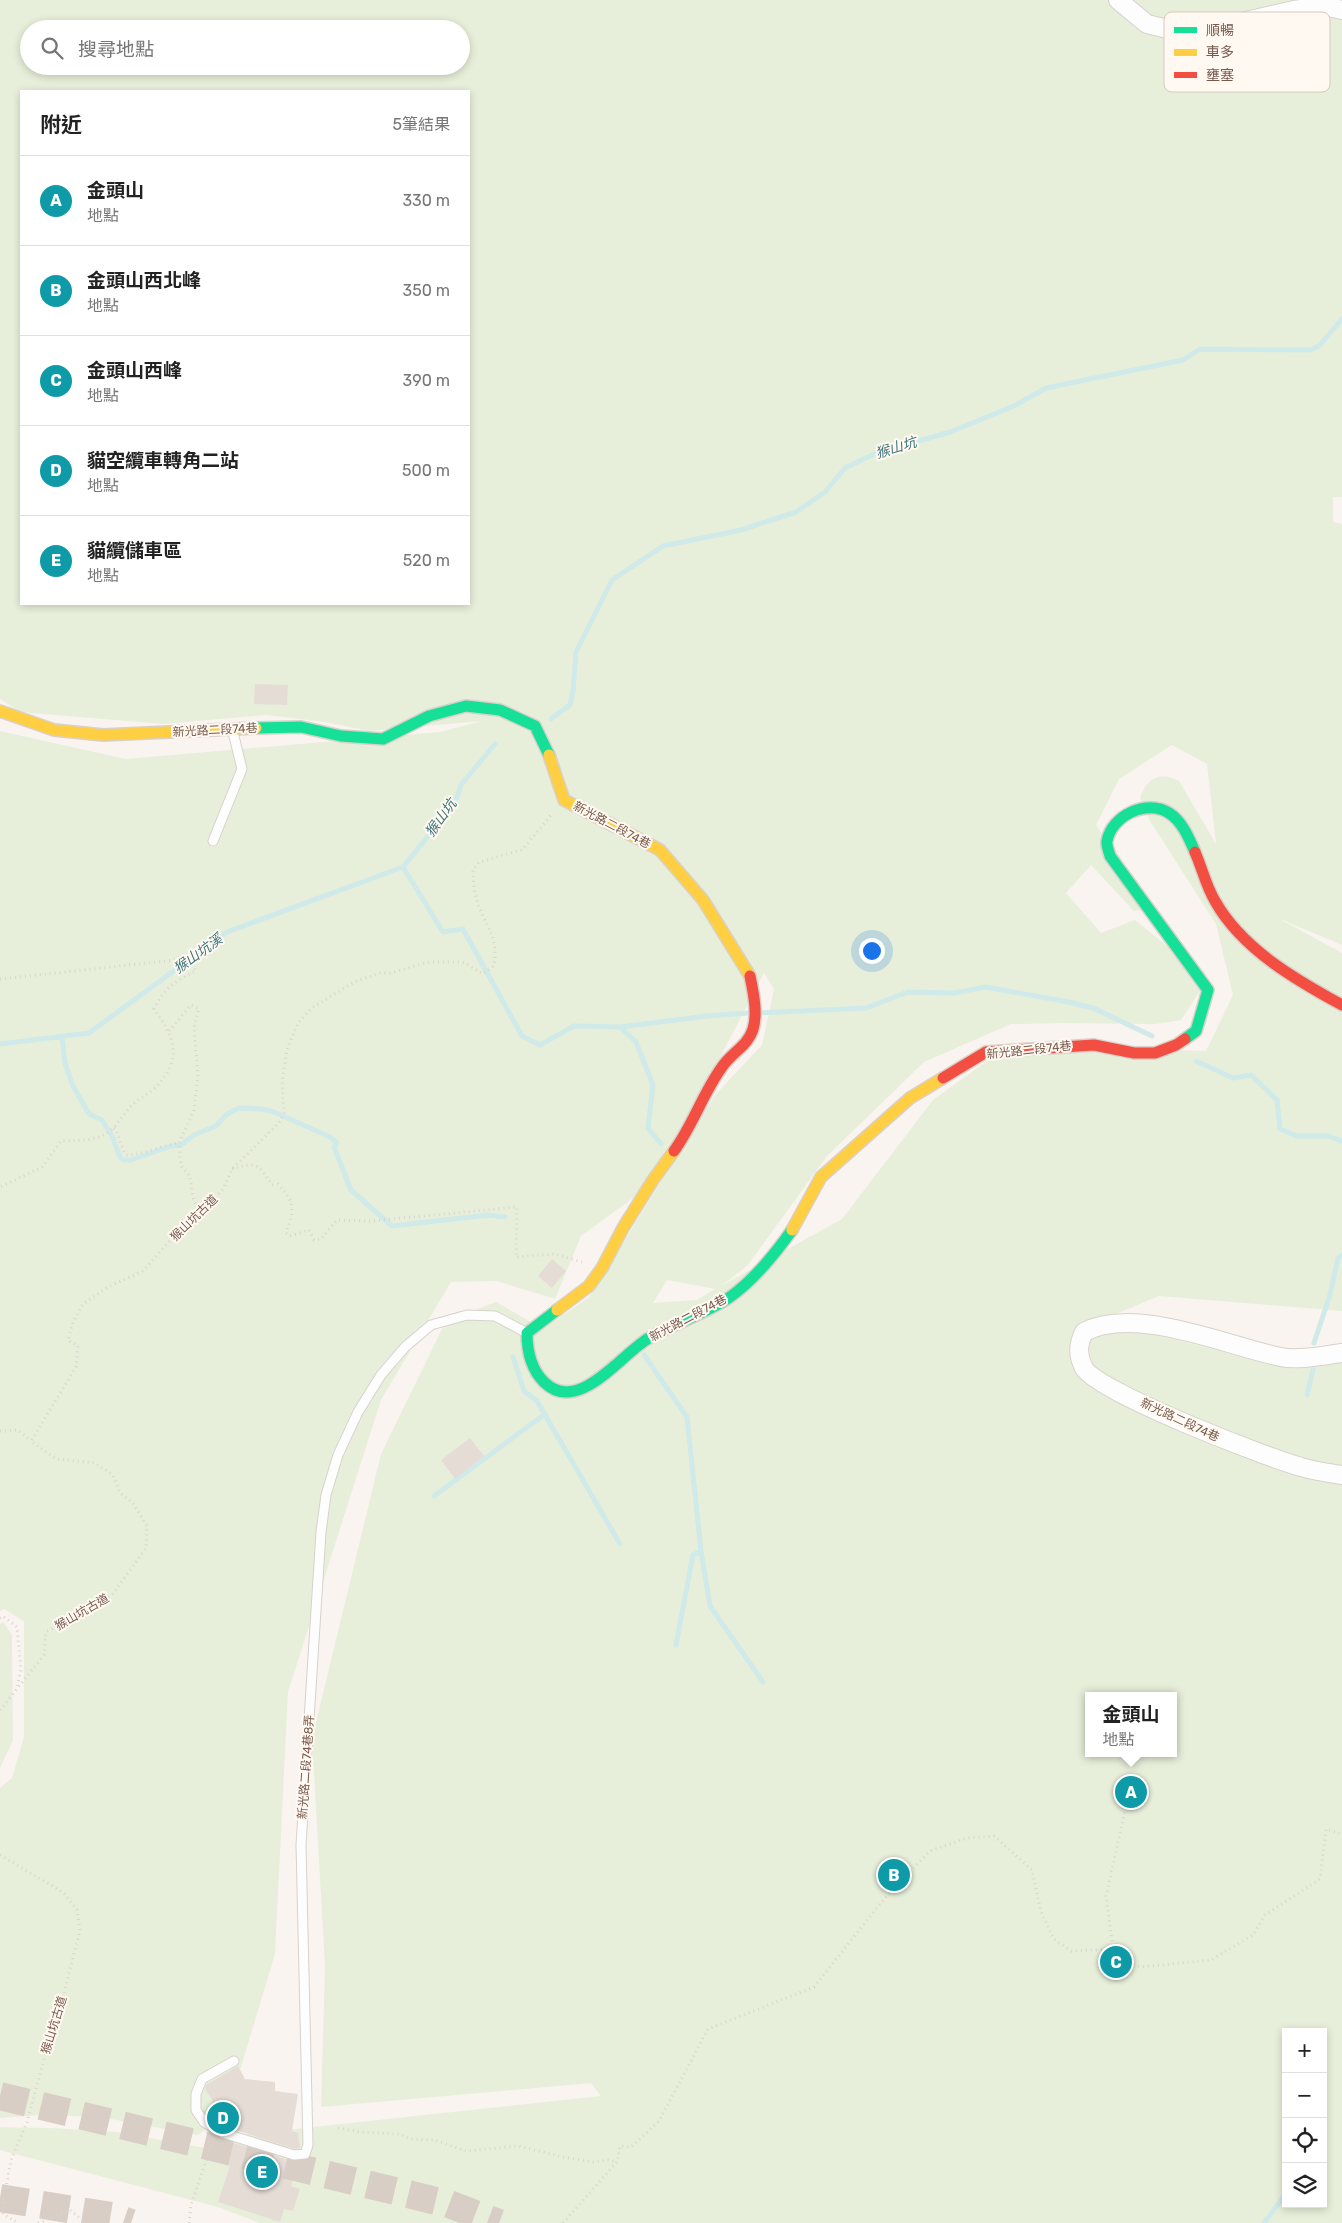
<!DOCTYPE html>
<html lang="zh-TW">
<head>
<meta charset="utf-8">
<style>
  body { margin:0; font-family:Rubik,"Noto Sans TC",sans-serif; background:#f6f6f6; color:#222 }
  .controls { position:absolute; right:15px; bottom:15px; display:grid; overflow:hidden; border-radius:0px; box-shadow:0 2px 8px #0003 }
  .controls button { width:45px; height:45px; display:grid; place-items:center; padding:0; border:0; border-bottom:1px solid #e0e0e0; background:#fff; color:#222; font:25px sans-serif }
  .you { position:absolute; left:871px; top:950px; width:18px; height:18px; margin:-12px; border:4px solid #fff; border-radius:50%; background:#1a73e8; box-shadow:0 0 0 8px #1a73e833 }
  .badge { display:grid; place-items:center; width:32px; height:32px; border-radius:50%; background:#a59086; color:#fff; font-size:16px; font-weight:700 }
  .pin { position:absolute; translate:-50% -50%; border:2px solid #fff; box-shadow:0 1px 5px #0006 }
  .popup { position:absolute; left:1085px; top:1692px; width:92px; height:65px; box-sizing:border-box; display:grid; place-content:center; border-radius:0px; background:#fff; filter:drop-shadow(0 1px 4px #0005); font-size:16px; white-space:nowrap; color:#767676 }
  .popup b { font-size:19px; color:#222 }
  .popup::after { content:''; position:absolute; left:50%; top:100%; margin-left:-10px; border:10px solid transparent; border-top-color:#fff }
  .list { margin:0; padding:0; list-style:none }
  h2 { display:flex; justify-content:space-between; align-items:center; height:65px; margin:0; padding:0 20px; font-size:21px }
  h2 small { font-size:16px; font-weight:400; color:#767676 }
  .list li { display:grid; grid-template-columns:32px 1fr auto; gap:15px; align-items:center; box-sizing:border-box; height:90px; padding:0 20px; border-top:1px solid #e0e0e0 }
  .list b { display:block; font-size:19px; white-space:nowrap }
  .list p { margin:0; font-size:16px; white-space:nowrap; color:#767676 }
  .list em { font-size:16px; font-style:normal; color:#767676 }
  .icon { flex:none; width:28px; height:28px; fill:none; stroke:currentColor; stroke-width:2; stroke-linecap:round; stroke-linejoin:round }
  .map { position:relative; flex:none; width:1342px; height:2223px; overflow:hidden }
  .search { position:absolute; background:#fff; box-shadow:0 2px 8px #0003; left:20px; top:20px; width:450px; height:55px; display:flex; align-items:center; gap:12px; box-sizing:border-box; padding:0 18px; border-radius:28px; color:#767676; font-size:19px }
  .panel { position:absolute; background:#fff; box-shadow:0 2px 8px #0003; left:20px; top:90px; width:450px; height:515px; border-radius:0px }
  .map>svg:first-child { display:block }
</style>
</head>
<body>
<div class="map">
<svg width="1342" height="2223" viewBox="0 0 1342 2223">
  <rect width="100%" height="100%" fill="#f9f4ef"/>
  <path fill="#e7efda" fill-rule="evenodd" d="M0,0h1342v497h-9v25l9,2v421l-64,-27 64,35v358l-183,-15 -60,25 170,42 73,-1v861h-1082l-42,-16 -218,-57v-23l50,1 66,4 89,16 16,-11 380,-41 -10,-13 -270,24 4,-141 -13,-227 69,-285 65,-133 50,-19 47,27 46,-32 126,-202 47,-50 12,-56 -10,-16 -109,209 -74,54 -26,63 -58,-18 -46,1 -70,118 -93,292 -13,262 -47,156 -30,25 -98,-18 -60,-2 -40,3v-330l12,-10 12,-41v-116l-20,-12 -4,2v-880l126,28 314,-27 42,-11 -113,10 -44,-9 -59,-7 -103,9 -143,-12 -20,-13zM29,29h432v37h-432zM21,91h448v513h-448zM1172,745l35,19 9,80 -37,-63c-20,-10 -32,-3 -39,17l10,23 66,103 17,71 -27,56 -197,-6 -76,55 -91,119 -121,67 26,-20 80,-110 97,-94 87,-38 53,-1 92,1 25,-4 27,-41 -73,-59 -34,13 -35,-40 25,-28 43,46 17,-3 -55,-83 23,-46zM667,1280l48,9 -18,11 -44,3zM1088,1696h86v57h-86zM1286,2032h37v172h-37z
    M3,1622l9,13 1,105 -13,28v-144z"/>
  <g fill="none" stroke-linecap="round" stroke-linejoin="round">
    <path stroke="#d0e9e9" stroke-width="5" d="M551,719l19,-14 3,-14 3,-39 36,-72 51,-34 78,-16 55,-18 29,-20 20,-24 29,-14 76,-22 64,-26 32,-18 137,-28 17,-11 110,1 9,-4 23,-27
      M403,867l40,65 20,-3 59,107 18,9 34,-19 46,1 16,15 17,43 -5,43 13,16
      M403,867l52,-64 6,-18 34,-41
      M759,1013l107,-5 42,-16 46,1 31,-6 84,15 24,6 59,28
      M620,1027l87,-11 41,-3
      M62,1037l3,26 8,23 16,28 13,6 10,16 8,21 3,3h8l40,-14 10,-1 13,-10 22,-9 11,-12 12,-6 23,1 12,3 56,25 7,6 -3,4 17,43 41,36 96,-11 17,2
      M0,1044l89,-11 138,-101 176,-65
      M1196,1061l37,17 18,-3 26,25 3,29 17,7h31l14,5
      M1314,1343l16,-48 8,-37 4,-3
      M644,1355l43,62 14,134 9,55 53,76
      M513,1357l11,34 13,10 83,143
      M1307,1395l6,-25
      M434,1496l111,-82
      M676,1645l17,-90 8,-4
      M1264,2223l20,-27"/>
  </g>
  <path fill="#e5dcd6" d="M255,684l33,1 -1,20 -33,-1z
    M552,1259l14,12 -14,17 -14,-12z
    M470,1438l14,18 -29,23 -14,-19z
    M238,2066l7,13 30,3v9l23,3 -6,37 6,2 2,15 -5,1 -69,-22 -18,-10 5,-16 -8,-12 1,-4z
    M211,2133l10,6 71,22h8l-9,25 9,3 -7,22 -9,-2 -4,13 -62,-20 12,-36 -27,-10z"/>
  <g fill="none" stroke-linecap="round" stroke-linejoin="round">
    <path stroke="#d9cec6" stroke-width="28" stroke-dasharray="28 14" stroke-linecap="butt" d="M0,2096l449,108 50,19
      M0,2198l111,18 20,7"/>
    <defs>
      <path id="lane" d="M213,841l29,-72 -10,-41
        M234,2061l-32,18 -6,15v16l8,12 19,11 71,22 11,-1 3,-9 -7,-300 20,-313 5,-37 12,-40 20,-43 23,-37 24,-28 26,-22 36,-10 28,1 32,17"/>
      <path id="street" d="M1118,0l29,24 25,6 30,1 92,-21 29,-4 19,4
        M1342,1353c-17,2 -45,8 -61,4 -54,-11 -146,-52 -197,-25 -6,12 -7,23 0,36 13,24 184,90 217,99 13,4 27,6 41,8"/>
      <path id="fast" d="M256,728l45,-1 40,9 42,3 46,-23 37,-10 34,4 35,16 14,29
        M1185,1039l11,-8 12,-41 -98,-134c-1,-5 -4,-10 -3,-15 5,-26 40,-42 62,-28 13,8 20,25 26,39
        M557,1310l-30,23c0,17 4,36 17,49 34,34 77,-28 105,-44 26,-15 56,-24 81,-41 24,-17 45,-43 62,-67"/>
      <path id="slow" d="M0,711l54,19 49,5 153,-7
        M549,755l15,45 96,50 43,50 47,76
        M792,1230l29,-53 89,-79 33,-20
        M557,1310l32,-24 13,-18 21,-40 30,-48 21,-29"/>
      <path id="jam" d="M1195,852c7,16 11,34 20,49 27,48 81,79 127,104
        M943,1078l43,-26 108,-7 40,8h21l21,-8 9,-6
        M674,1151c19,-26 29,-58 48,-84 9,-14 26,-21 31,-38 5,-16 0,-38 -3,-53"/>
    </defs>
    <use href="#lane" stroke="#d8d1cc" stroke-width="11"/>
    <use href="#street" stroke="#d8d1cc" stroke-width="20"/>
    <use href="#fast" stroke="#d9d0ca" stroke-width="14"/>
    <use href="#slow" stroke="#d9d0ca" stroke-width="14"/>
    <use href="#jam" stroke="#d9d0ca" stroke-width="14"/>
    <path stroke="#dbd3d0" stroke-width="3" stroke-dasharray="1 4" stroke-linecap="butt" d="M0,979l175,-19 7,-5 6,1 8,15c-21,10 -32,17 -42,38 20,28 30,49 2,78 -7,7 -17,11 -24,18 -6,7 -11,14 -17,21 -14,16 -34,14 -54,15l-19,26 -42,20
      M169,1031l22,-26 8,4 -5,18 4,49 -4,34 -15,33 1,16 2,8 8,9 3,22 8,16
      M114,1128c6,8 6,18 12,27 18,0 35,-10 53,-12
      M232,1169c25,-8 26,-5 40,16l6,-1c17,19 17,24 8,49l4,3 19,-6 5,10 7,-1 16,-19 34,1 146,-14 -1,50 38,-3 28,8
      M0,1431l18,-1 13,11
      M0,1618l3,-2 14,11 4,43 -4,17
      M0,1710l44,-55 2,-23 49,-25 17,-12 34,-47 1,-22 -14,-23 -13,-10 -7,-18 -18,-12 -39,-4 -25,-18 45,-74 2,-21 -10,-6 5,-18 10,-18 25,-17 35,-16 39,-44 10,-4 9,-9 22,-25 9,-20 47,-46 5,-10 -2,-29 5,-35 11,-26 14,-15 42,-26 26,-9h11l38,-11h32l6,2 16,10 11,-8c4,-28 -4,-32 -14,-57 -5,-12 -7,-25 -7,-39l6,-8 43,-12 29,-35
      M1129,1793l-23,103 7,53 12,12 15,6 71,-7 42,-25 12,-20 55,-36 6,-50 16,5
      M0,1855l64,38 13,17 3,20 -15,59 -9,26 -29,107 -16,38 -8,43v11l15,9
      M338,2128l23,4 38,2 12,5 24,1 31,11 52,-5 45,11 30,5 15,-2 9,2
      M38,2223l32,-13 16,13
      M189,2223l2,-18 22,-65
      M563,2223l54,-61 3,-16 11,1 28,-26 49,-92 106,-42 70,-88 46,-48 37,-13 27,-2 38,34 9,42 13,27 17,12 42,-2"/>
    <use href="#lane" stroke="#fefdfd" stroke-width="9"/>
    <use href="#street" stroke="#fefdfd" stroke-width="18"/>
    <use href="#fast" stroke="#16e098" stroke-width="11"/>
    <use href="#slow" stroke="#ffcf43" stroke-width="11"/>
    <use href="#jam" stroke="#f24e42" stroke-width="11"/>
  </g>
  <g text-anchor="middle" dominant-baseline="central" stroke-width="4" stroke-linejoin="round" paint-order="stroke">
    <g font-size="12" fill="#785a4d" stroke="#fff9f2">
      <text transform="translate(215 730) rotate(-3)">新光路二段74巷</text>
      <text transform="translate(612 825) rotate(28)">新光路二段74巷</text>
      <text transform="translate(1029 1050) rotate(-6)">新光路二段74巷</text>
      <text transform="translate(194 1218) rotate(-44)">猴山坑古道</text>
      <text transform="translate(688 1318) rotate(-28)">新光路二段74巷</text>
      <text transform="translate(1180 1420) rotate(25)">新光路二段74巷</text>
      <text transform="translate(82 1612) rotate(-30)">猴山坑古道</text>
      <text transform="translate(306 1767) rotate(-86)">新光路二段74巷8弄</text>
      <text transform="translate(54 2025) rotate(-73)">猴山坑古道</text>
    </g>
    <g font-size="14" font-style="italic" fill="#40767d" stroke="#fff9f2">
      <text transform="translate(896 448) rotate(-17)">猴山坑</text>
      <text transform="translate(441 818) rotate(-54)">猴山坑</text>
      <text transform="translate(198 954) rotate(-36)">猴山坑溪</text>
    </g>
  </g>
  <rect x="1164" y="12" width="166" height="80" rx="8" fill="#fff9f2" stroke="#d6c9c0" stroke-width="1"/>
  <rect x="1174" y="27" width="23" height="6" fill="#16e098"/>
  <rect x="1174" y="49" width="23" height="7" fill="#ffcf43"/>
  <rect x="1174" y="72" width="23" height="6" fill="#f24e42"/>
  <g font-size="14" fill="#785a4d">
    <text x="1206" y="35">順暢</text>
    <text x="1206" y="57">車多</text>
    <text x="1206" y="80">壅塞</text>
  </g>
</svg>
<div class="controls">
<button>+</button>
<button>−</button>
<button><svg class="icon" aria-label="locate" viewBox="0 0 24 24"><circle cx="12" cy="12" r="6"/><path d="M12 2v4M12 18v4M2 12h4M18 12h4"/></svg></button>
<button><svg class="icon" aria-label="layers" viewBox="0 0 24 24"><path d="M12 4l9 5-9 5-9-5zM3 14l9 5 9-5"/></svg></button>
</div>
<div class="you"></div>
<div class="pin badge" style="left:1131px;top:1792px;background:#0f9aa8">A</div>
<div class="popup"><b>金頭山</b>地點</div>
<div class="pin badge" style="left:894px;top:1875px;background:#0f9aa8">B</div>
<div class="pin badge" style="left:1116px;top:1962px;background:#0f9aa8">C</div>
<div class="pin badge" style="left:223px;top:2118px;background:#0f9aa8">D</div>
<div class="pin badge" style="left:262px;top:2172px;background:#0f9aa8">E</div>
<div class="search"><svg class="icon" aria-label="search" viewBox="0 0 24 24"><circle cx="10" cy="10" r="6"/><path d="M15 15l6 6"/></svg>搜尋地點</div>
<section class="panel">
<h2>附近<small>5筆結果</small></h2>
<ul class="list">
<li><span class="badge" style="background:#0f9aa8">A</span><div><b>金頭山</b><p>地點</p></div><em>330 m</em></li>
<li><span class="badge" style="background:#0f9aa8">B</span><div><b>金頭山西北峰</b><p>地點</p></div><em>350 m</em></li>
<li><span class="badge" style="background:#0f9aa8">C</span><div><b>金頭山西峰</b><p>地點</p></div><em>390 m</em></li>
<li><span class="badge" style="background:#0f9aa8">D</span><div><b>貓空纜車轉角二站</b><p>地點</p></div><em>500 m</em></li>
<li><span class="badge" style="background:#0f9aa8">E</span><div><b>貓纜儲車區</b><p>地點</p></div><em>520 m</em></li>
</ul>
</section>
</div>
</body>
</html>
